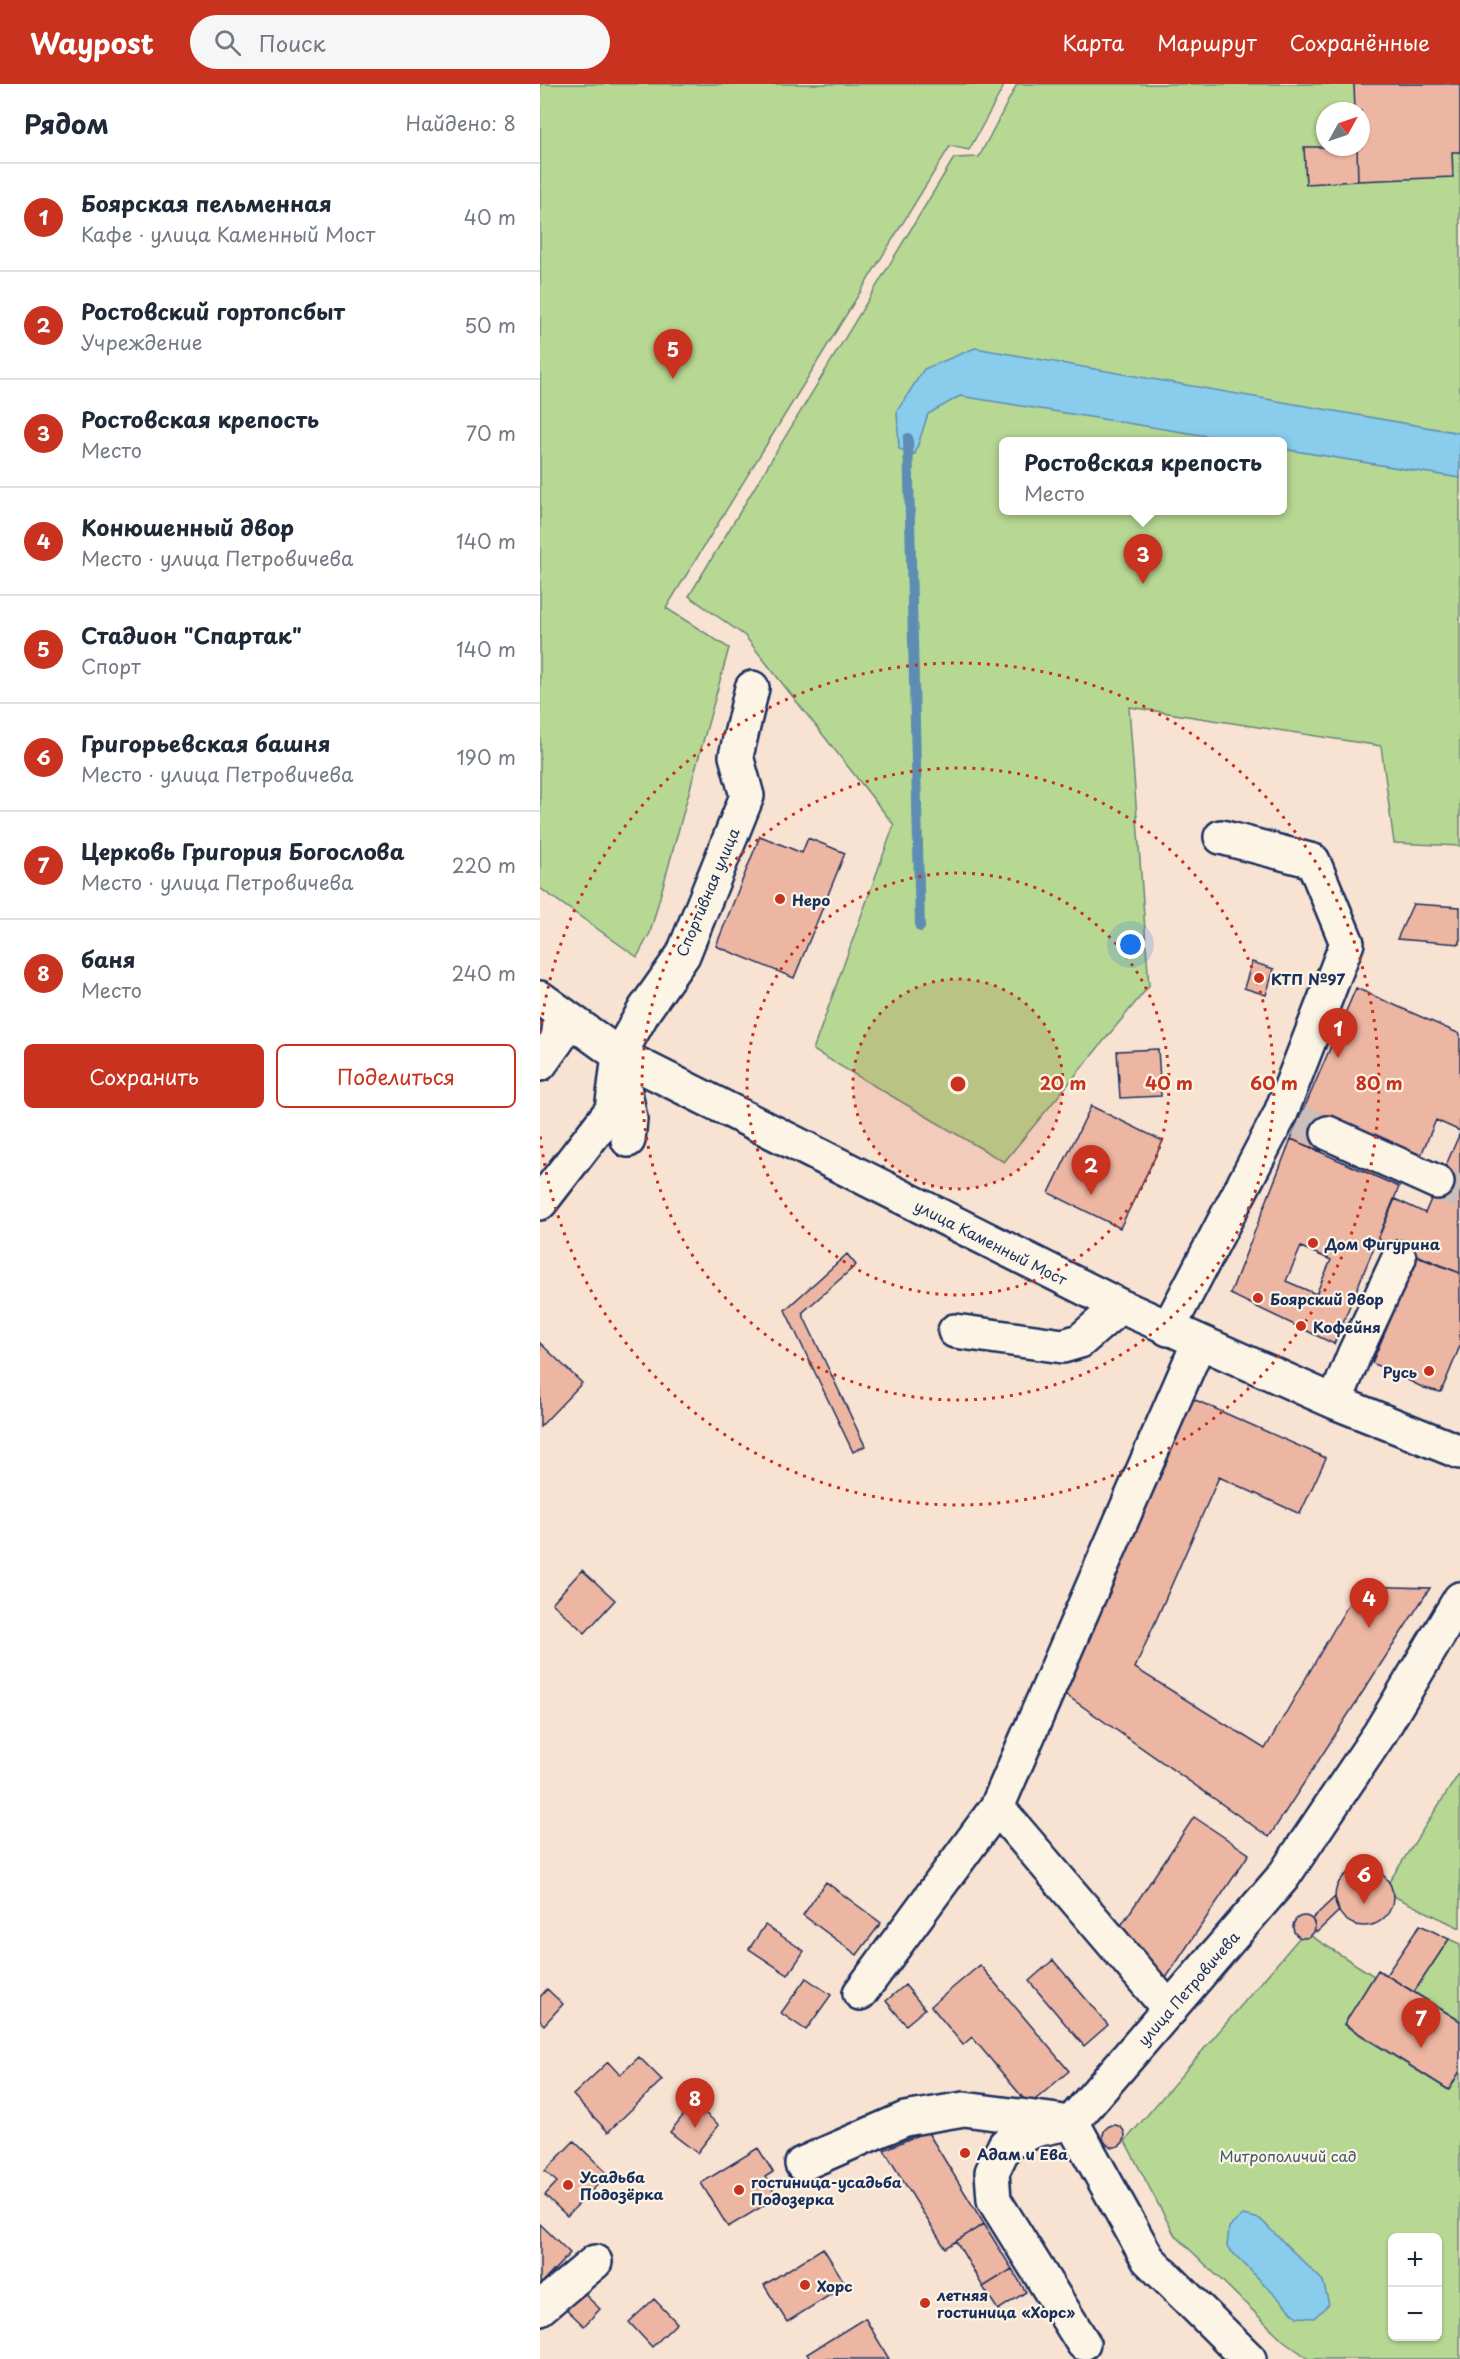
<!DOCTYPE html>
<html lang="ru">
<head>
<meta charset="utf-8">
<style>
  body { margin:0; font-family:"Playpen Sans",sans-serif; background:#f6f6f7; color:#1f2937 }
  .controls { position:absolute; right:18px; bottom:18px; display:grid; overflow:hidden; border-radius:9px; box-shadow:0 2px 4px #0004 }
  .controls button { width:54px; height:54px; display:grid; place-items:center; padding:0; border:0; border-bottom:2px solid #e0e1e3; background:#fff; color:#1f2937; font:30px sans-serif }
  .compass { position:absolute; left:776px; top:18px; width:54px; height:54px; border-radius:50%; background:#fff; box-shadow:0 2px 4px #0004; rotate:50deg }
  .you { position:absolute; left:591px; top:861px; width:21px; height:21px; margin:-15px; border:4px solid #fff; border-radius:50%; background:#1a73e8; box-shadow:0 0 0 9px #1a73e833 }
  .badge { display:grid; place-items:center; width:39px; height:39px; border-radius:50%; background:#c8321e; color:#fff; font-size:20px; font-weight:700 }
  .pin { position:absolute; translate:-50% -50px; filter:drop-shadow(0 2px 3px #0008) }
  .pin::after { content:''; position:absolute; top:32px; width:21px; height:18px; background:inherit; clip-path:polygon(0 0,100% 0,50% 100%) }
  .popup { position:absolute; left:459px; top:353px; width:288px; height:78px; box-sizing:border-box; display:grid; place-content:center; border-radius:9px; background:#fff; filter:drop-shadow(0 2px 4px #0005); font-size:20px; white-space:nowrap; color:#747a83 }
  .popup b { font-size:22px; color:#1f2937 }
  .popup::after { content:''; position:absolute; left:50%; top:100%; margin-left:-12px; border:12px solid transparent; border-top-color:#fff }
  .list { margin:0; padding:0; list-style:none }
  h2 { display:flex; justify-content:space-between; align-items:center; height:78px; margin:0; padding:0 24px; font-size:26px }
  h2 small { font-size:20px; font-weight:400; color:#747a83 }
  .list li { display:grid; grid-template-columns:39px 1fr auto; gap:18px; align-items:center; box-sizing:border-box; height:108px; padding:0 24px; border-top:2px solid #e0e1e3 }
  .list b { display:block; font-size:22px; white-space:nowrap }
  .list p { margin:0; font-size:20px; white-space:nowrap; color:#747a83 }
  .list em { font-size:20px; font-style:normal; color:#747a83 }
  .actions { display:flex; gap:12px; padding:18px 24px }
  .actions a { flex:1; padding:14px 0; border:2px solid #c8321e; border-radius:9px; text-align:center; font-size:21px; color:#c8321e }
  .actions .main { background:#c8321e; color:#fff }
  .icon { flex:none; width:33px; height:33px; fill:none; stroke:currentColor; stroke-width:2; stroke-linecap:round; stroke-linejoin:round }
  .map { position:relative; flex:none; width:920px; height:2275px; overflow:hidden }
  header { display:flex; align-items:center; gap:36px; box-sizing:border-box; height:84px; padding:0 30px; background:#c8321e; color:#fff }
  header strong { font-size:28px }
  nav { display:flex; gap:33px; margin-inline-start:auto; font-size:21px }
  .search { width:420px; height:54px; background:#f6f6f7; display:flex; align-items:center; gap:15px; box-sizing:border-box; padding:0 21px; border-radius:33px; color:#747a83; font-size:22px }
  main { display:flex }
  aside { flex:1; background:#fff }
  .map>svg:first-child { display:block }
</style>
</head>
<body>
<header>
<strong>Waypost</strong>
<div class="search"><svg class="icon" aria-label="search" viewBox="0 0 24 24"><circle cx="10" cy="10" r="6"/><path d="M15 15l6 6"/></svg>Поиск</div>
<nav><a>Карта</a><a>Маршрут</a><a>Сохранённые</a></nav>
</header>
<main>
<aside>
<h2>Рядом<small>Найдено: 8</small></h2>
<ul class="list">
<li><span class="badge">1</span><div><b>Боярская пельменная</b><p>Кафе · улица Каменный Мост</p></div><em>40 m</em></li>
<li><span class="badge">2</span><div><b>Ростовский гортопсбыт</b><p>Учреждение</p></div><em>50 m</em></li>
<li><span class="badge">3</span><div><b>Ростовская крепость</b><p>Место</p></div><em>70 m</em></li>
<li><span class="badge">4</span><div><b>Конюшенный двор</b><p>Место · улица Петровичева</p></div><em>140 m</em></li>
<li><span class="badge">5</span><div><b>Стадион &quot;Спартак&quot;</b><p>Спорт</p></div><em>140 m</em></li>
<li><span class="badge">6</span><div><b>Григорьевская башня</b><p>Место · улица Петровичева</p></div><em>190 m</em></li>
<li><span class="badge">7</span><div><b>Церковь Григория Богослова</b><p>Место · улица Петровичева</p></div><em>220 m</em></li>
<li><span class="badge">8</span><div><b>баня</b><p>Место</p></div><em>240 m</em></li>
</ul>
<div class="actions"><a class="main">Сохранить</a><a>Поделиться</a></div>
</aside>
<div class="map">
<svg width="920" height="2275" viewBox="0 0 920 2275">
  <rect width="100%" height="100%" fill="#f8e2d1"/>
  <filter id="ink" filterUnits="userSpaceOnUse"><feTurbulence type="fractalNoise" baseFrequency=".0167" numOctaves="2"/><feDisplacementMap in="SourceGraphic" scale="12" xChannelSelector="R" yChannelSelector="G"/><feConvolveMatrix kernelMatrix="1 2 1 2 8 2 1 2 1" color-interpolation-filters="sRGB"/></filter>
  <g filter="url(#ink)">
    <path fill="#b7d892" stroke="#698478" stroke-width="1.5" fill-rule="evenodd" d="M0,0h465l-36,66 -19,-4 -284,462 63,40 -79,285 -13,24 -97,-69z
      M477,0h443v762l-66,-3 -13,-97 -252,-39 20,279 -145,176 -191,-112 81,-225 -149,-189 -56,-40 265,-438 25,-1zM785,27h36v36h-36zM464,358h278v68h-278z
      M920,1688v156l-67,-32 -4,-14z
      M771,1852l63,40 -30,49 104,65 12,-19v288h-151l-25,-18 -110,-107 -49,-93 175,-204zM852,2154h46v98h-46z
      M909,1855l11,5v77l-46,-29z"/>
    <path fill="#89cceb" stroke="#5d8db3" stroke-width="1.5" d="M435,264l485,85v45l-177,-29 -1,-7 -44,-1 -278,-45 -32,18 -13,40 -16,-5 -2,-38 27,-42z
      M703,2131l17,4 63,62 6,23 -15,14 -17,-1 -70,-70 2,-20z"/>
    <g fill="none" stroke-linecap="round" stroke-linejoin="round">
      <path stroke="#5d8db3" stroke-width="10" d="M368,354l12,489"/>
    </g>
    <path fill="#edb6a2" stroke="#1b2f5e" stroke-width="1.5" fill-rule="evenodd" d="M814,0h106v68h-8l1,25 -95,4 -1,-34h4v-36h-6z
      M764,63h53l1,34 -52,3z
      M220,752l42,17 6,-15 37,15 -51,125 -78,-32z
      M873,820l47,3v37l-63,-5z
      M712,878l22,7 -8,26 -22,-7z
      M816,904l104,46v97l-24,-11 -15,35 -87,-35 -13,31 -30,-12z
      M618,965l3,47 -41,2 -3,-47z
      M551,1022l72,35 -43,87 -71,-35z
      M920,1049v140l-82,-34 17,-40 30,14z
      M751,1055l108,48 -65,157 -104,-50zM761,1163l30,13 -15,34 -30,-13z
      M307,1170l9,11 -54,48 63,133 -12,6 -68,-142z
      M877,1173l43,16v73l-19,46 -17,-4 -52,-25z
      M0,1259l42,40 -42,44z
      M651,1314l135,60 -26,56 -81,-37 -84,191 130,81 94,-163 71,2 -161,249 -207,-145z
      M42,1486l33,30 -30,33 -33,-30z
      M654,1733l55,37 -89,133 -44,-54z
      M795 1813a29 29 0 1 1 58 0a29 29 0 1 1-58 0Z
      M286,1798l55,41 -24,32 -54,-40z
      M795,1813l4,14 -22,21 -3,-2 1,-4 -3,-7z
      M753 1843a11 11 0 1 1 22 0a11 11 0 1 1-22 0Z
      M225,1841l39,26 -16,24 -39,-26z
      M880,1841l29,14 -35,53 -28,-17z
      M513,1876l55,65 -24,21 -55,-65z
      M440,1881l89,106 -40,34 -57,-68 -9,8 -32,-39z
      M838,1886l82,51v50l-11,19 -105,-66z
      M266,1894l25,17 -25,35 -25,-17z
      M365,1901l20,24 -19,16 -20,-24z
      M7,1905l16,15 -19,21 -4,-4v-24z
      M99,1973l23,23 -54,52 -35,-37 35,-33 12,13z
      M153,2019l26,22 -22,28 -27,-21z
      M563 2052a11 11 0 1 1 22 0a11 11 0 1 1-22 0Z
      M387,2047l57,93 -39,24 -61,-98z
      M34,2057l34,33 -41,42 -22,-21 12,-13 -12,-11z
      M218,2064l15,24 -8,5 13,20 -50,30 -27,-44z
      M0,2140l30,29 -28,30 -2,-1z
      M444,2140l28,45 -29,18 -27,-46z
      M283,2164l23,37 -59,37 -23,-37z
      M472,2185l14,23 -28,18 -15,-23z
      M38,2204l22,21 -16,17 -22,-21z
      M114,2215l23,24 -25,24 -23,-25z
      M325,2234l24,41h-79l-3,-5z"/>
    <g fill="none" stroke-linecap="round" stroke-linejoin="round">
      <path stroke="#ccbeba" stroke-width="33" stroke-dasharray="33 16" stroke-linecap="butt" d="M759,1036l29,13
        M897,1098l23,10"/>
      <defs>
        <path id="minor" d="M0,914l79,57 501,251 215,96 125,50
          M0,980l18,-25 3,-24
          M83,997l7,38 -2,21
          M788,1049l109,49
          M0,1119l72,-93 7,-55 26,-46 38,-54 64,-159 -11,-40 16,-68
          M628,1245l112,-214 67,-172 -34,-82 -92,-24
          M415,1247l108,15 17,-5 40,-35
          M795,1318l19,-47 45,-97
          M457,1723l173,203
          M320,1909l137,-186 202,-465
          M532,2038l-37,8 -30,15 -13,27 2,28 89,143
          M262,2080l103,-45 59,-10 94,12
          M0,2224l55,-46
          M709,2275l-101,-100 -76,-137 211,-245 97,-144 80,-134"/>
      </defs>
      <use href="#minor" stroke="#1b2f5e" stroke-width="38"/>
      <use href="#minor" stroke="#fcf5e5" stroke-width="33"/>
    </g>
  </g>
  <circle cx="418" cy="1000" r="105" fill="#c8321e" fill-opacity=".12"/>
  <g fill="none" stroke="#c8321e" stroke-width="3" stroke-dasharray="3 6">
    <circle cx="418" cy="1000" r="105"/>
    <circle cx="418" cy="1000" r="211"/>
    <circle cx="418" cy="1000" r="316"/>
    <path d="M0 949A421 421 0 1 1 0 1051"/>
  </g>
  <g fill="#c8321e" stroke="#fcf5e5" stroke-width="2">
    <circle cx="240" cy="815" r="6"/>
    <circle cx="719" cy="894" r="6"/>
    <circle cx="773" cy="1159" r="6"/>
    <circle cx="718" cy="1214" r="6"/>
    <circle cx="761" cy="1242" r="6"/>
    <circle cx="889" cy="1287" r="6"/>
    <circle cx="425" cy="2069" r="6"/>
    <circle cx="28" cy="2101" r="6"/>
    <circle cx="199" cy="2106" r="6"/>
    <circle cx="265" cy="2201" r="6"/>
    <circle cx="385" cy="2219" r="6"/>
  </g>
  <g text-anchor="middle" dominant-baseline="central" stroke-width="4.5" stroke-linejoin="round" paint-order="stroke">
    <g font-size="15" fill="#1b2f5e" stroke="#fcf5e5">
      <text transform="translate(167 808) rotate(-67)">Спортивная улица</text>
      <text transform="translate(451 1158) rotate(27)">улица Каменный Мост</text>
      <text transform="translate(648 1904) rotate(-49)">улица Петровичева</text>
    </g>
    <g font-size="15" font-weight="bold" fill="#1b2f5e" stroke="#fcf5e5" text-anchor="start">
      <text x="252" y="815">Неро</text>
      <text x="731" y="894">КТП №97</text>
      <text x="785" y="1159">Дом Фигурина</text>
      <text x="730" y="1214">Боярский двор</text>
      <text x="773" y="1242">Кофейня</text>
      <text x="877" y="1287" text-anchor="end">Русь</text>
      <text x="437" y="2069">Адам и Ева</text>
      <text x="40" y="2092">Усадьба<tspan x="40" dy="17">Подозёрка</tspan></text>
      <text x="211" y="2097">гостиница-усадьба<tspan x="211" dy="17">Подозерка</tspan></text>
      <text x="277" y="2201">Хорс</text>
      <text x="397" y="2210">летняя<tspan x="397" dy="17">гостиница «Хорс»</tspan></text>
    </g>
    <g font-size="15" fill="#42596b" stroke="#fcf5e5">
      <text x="748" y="2071">Митрополичий сад</text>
    </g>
  </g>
  <circle cx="418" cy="1000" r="9" fill="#c8321e" stroke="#fcf5e5" stroke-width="3"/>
  <g font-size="18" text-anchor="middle" font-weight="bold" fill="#c8321e" stroke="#fcf5e5" stroke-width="4.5" stroke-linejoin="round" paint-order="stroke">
    <text x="523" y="1006">20 m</text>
    <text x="629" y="1006">40 m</text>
    <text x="734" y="1006">60 m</text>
    <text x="839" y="1006">80 m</text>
  </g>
</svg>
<div class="controls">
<button>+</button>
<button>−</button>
</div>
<svg class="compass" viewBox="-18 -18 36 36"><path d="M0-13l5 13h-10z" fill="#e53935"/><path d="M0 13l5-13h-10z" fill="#747a83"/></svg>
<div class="you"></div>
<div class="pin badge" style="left:798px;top:974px">1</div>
<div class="pin badge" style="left:551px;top:1111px">2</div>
<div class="pin badge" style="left:603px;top:500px">3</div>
<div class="popup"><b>Ростовская крепость</b>Место</div>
<div class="pin badge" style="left:829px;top:1544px">4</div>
<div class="pin badge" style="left:133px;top:295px">5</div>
<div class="pin badge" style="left:824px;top:1820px">6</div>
<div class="pin badge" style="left:881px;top:1964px">7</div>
<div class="pin badge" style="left:155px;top:2044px">8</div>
</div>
</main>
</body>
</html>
